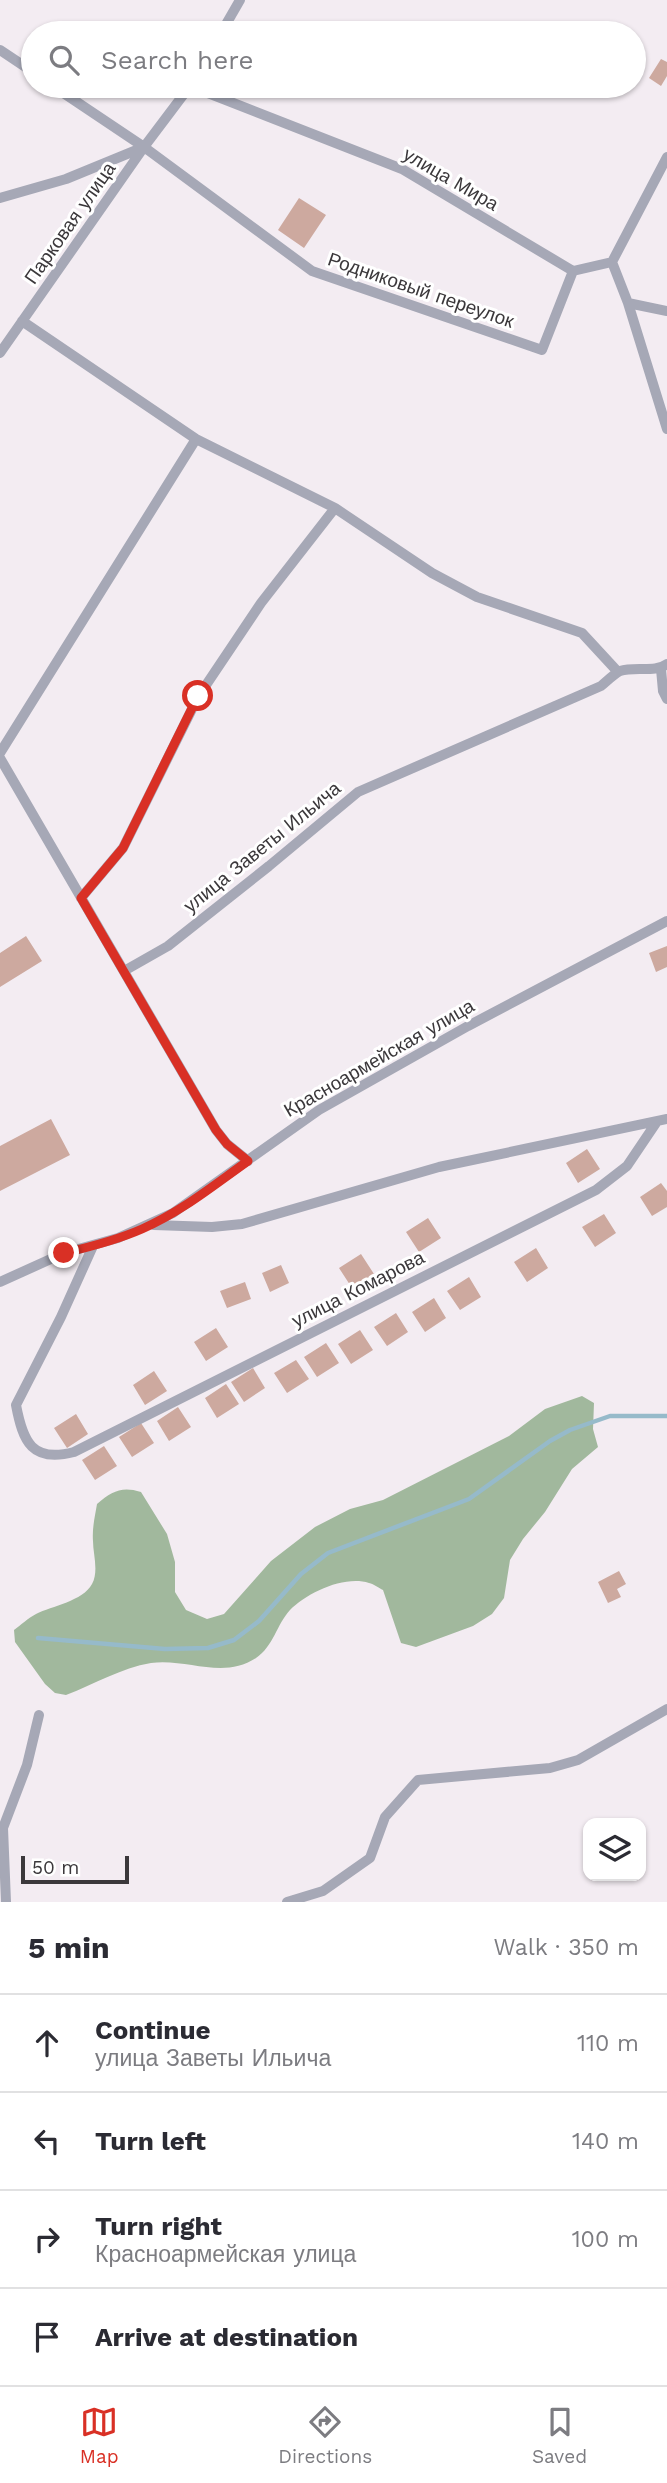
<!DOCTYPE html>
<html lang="en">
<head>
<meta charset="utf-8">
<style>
  body { margin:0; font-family:"Work Sans",sans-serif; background:#f2f2f3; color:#2b2b33 }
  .controls { position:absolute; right:21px; bottom:21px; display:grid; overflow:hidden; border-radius:14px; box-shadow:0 2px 5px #0004 }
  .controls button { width:63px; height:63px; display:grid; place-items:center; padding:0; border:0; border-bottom:2px solid #e1e1e2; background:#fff; color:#2b2b33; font:35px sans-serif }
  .scale { position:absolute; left:21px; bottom:18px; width:108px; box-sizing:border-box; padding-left:7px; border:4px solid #3b383b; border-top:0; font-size:19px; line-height:24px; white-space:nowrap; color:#3b383b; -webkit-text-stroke:5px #fff; paint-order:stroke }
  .stop { position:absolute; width:21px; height:21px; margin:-16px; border:5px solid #d93025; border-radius:50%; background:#fff }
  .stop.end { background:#d93025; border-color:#fff; box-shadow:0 2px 7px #0008 }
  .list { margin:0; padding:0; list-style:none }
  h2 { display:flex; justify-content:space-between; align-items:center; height:91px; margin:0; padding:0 28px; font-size:30px }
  h2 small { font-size:23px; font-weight:400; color:#7c7c81 }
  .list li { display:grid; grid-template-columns:46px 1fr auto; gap:21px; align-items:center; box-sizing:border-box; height:98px; padding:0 28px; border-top:2px solid #e1e1e2 }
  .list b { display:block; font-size:26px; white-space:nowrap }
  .list p { margin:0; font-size:23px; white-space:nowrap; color:#7c7c81 }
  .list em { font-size:23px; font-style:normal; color:#7c7c81 }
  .icon { flex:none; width:38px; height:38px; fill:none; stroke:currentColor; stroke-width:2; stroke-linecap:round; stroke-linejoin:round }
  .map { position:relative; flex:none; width:667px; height:1902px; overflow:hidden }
  .search { position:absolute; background:#fff; box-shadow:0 2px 5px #0004; left:21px; right:21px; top:21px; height:77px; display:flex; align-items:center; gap:18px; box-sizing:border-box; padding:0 24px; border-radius:38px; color:#7c7c81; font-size:26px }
  .sheet { height:483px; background:#fff }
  nav { display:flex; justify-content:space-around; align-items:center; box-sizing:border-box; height:98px; border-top:2px solid #e1e1e2; background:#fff; font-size:19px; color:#7c7c81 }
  nav a { display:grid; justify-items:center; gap:4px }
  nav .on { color:#d93025 }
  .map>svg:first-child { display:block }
</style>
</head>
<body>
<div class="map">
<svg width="667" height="1902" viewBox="0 0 667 1902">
  <rect width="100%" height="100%" fill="#f3ecf2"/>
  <path fill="#a1b89d" d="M582,1396l12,7 -1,26 5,18 -26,22 -27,43 -22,27 -13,21 -6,38 -12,16 -19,12 -57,21 -15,-4 -18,-53c-4,-2 -9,-6 -14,-7 -25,-8 -62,10 -79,27 -13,14 -17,37 -34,48 -33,22 -69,0 -105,5 -30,5 -56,21 -85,32l-11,-2 -10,-9 -30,-42 -1,-12c7,-5 14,-12 22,-16 16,-8 47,-13 56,-30 7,-13 1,-30 1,-43 -1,-13 2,-25 4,-37 15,-13 25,-18 44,-12l26,42 8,28v30l11,18 21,9 17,-5 47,-53 44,-34 35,-18 33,-9 126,-64 36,-27z"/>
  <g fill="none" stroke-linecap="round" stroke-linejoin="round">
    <path stroke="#96baca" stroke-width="4.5" d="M38,1638l127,11 43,-1 26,-8 25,-19 42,-47 27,-21 141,-54 81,-58 20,-11 40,-14h57"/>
  </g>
  <path fill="#cda99f" d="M661,59l6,3v14l-6,10 -12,-8z
    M299,198l27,17 -22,33 -26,-18z
    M26,936l16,25 -42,26v-34z
    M667,946v21l-11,5 -7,-19z
    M51,1119l19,36 -70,36v-45z
    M587,1149l13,20 -22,14 -12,-20z
    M661,1183l6,8v16l-15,9 -12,-19z
    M604,1214l12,19 -21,14 -13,-20z
    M428,1218l13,20 -22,14 -13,-20z
    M536,1248l12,20 -21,14 -13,-20z
    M361,1254l13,20 -22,14 -13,-20z
    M281,1265l8,18 -19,9 -8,-19z
    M469,1277l12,20 -21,13 -13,-19z
    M245,1282l6,17 -24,9 -7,-17z
    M434,1298l12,20 -21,14 -13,-20z
    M396,1313l12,19 -21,14 -13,-19z
    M216,1328l12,19 -22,14 -12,-19z
    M360,1330l13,20 -22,14 -13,-20z
    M326,1343l13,20 -22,14 -13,-20z
    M296,1360l13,19 -22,14 -13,-20z
    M253,1368l12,20 -21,14 -13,-20z
    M154,1371l13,20 -22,14 -12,-20z
    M226,1384l13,20 -22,14 -12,-20z
    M178,1407l13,20 -22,14 -12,-20z
    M76,1414l12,20 -21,14 -13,-20z
    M141,1423l13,20 -22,14 -13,-20z
    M104,1446l13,20 -22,14 -13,-20z
    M619,1571l7,13 -9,5 4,8 -13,6 -10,-21z"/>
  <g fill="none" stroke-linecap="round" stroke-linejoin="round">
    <path stroke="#a6a8b6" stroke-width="10" d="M221,33l19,-33
      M0,50l33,22
      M53,86l91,61 168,124 230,79 31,-79
      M190,86l212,83 171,102 39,-9
      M667,157l-55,105 16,41 39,126
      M0,198l66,-19 78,-32
      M628,303l39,8
      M22,321l174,118 139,69 97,65 45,24 105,36 36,39
      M0,353l144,-206 46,-61
      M661,669l2,22 4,8
      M0,753l196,-314
      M0,758l216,372 11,14 21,17
      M81,898l42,-50 75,-151 63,-94 74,-95
      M124,971l44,-25 101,-80 89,-74 243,-106c6,-5 13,-12 19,-15 15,-5 35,2 47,-7
      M154,1225l58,2 30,-3 197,-57 228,-48
      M93,1246l-32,71 -45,88c7,37 16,58 58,47l522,-262 31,-24 29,-43
      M0,1282l64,-29 54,-15 55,-25 146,-103 149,-84 199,-105
      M6,1902l-3,-74 24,-63 12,-50
      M287,1902l36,-11 47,-33 15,-41 33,-37 132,-12 28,-8 89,-51"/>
  </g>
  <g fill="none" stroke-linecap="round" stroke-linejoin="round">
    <path stroke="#d93025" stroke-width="9" d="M64,1253c26,-6 53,-13 78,-24 39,-17 72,-44 106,-68l-21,-17 -11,-14 -135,-232 42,-50 75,-152"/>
  </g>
  <g text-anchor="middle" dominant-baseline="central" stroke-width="6" stroke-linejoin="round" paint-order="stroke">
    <g font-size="19" fill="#3b383b" stroke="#fff">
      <text transform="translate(451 179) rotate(30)">улица Мира</text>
      <text transform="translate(70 223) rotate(-55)">Парковая улица</text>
      <text transform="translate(421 290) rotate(19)">Родниковый переулок</text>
      <text transform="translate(262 847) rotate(-39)">улица Заветы Ильича</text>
      <text transform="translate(379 1058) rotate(-30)">Красноармейская улица</text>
      <text transform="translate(358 1289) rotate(-27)">улица Комарова</text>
    </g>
  </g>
</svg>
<div class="controls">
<button><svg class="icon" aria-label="layers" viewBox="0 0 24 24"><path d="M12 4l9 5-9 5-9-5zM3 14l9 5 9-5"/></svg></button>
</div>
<div class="scale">50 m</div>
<div class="stop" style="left:198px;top:696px"></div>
<div class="stop end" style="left:64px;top:1253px"></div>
<div class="search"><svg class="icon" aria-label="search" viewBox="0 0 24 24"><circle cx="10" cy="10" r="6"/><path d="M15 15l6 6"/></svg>Search here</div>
</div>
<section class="sheet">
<h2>5 min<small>Walk · 350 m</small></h2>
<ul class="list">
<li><svg class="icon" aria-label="ahead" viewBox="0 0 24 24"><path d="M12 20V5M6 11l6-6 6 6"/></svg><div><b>Continue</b><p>улица Заветы Ильича</p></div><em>110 m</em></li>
<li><svg class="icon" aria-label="left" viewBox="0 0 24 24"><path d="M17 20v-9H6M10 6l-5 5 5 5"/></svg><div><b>Turn left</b></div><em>140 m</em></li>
<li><svg class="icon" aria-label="right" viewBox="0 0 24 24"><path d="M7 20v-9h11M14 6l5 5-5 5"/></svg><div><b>Turn right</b><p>Красноармейская улица</p></div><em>100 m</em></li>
<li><svg class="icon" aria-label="arrive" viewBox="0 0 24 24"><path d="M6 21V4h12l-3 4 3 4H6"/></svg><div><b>Arrive at destination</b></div></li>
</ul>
</section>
<nav>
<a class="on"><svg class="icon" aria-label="map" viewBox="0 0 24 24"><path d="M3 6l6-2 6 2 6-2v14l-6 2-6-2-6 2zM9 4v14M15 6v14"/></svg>Map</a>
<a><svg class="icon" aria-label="directions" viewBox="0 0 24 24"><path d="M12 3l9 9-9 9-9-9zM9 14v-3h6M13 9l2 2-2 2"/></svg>Directions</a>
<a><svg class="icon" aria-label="saved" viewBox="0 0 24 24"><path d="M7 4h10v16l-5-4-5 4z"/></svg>Saved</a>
</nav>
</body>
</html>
